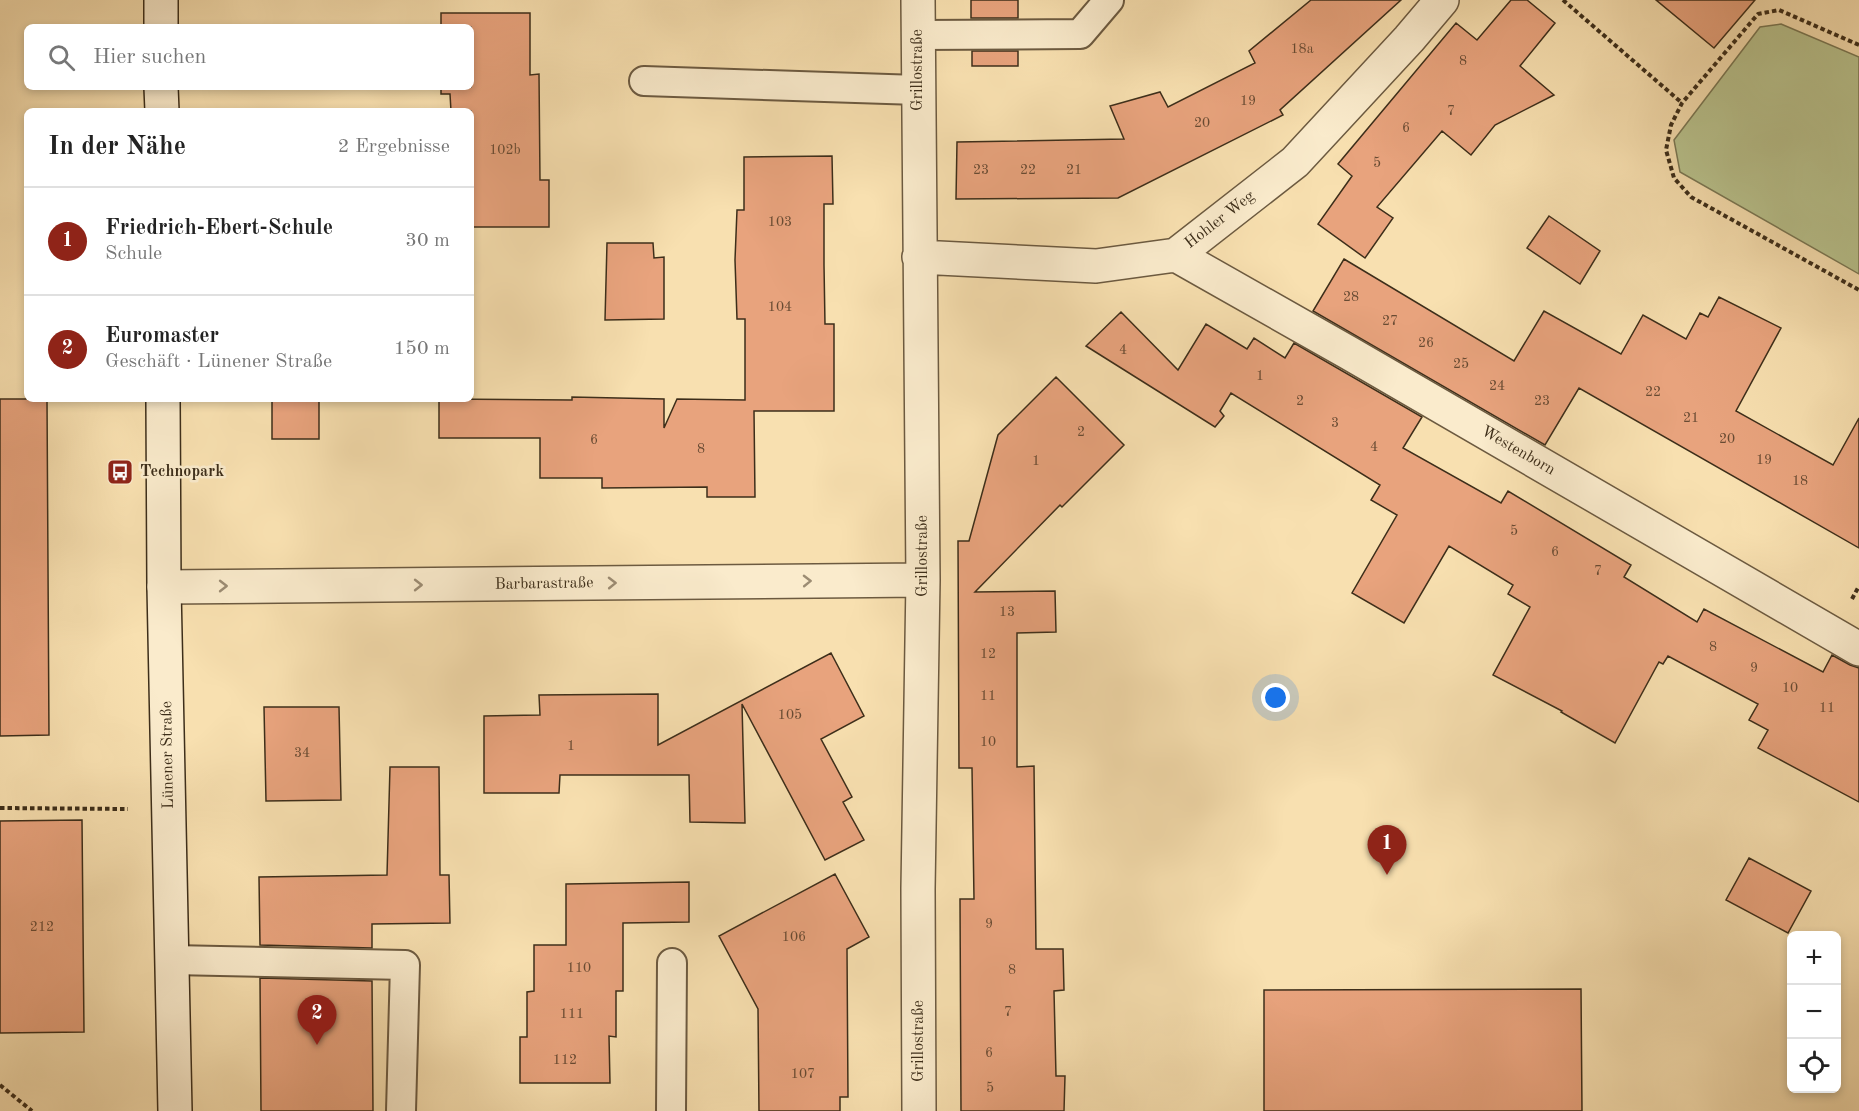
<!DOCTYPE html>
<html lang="de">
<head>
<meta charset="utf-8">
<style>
  body { margin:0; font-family:"Old Standard TT",serif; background:#f6f6f6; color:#222 }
  .controls { position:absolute; right:18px; bottom:18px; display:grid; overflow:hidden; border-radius:9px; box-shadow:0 3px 9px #0003 }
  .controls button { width:54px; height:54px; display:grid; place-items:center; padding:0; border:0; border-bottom:2px solid #e0e0e0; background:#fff; color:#222; font:30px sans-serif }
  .you { position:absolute; left:1276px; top:698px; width:21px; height:21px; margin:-15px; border:4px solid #fff; border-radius:50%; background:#1a73e8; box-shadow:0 0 0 9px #1a73e833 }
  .badge { display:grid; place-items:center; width:39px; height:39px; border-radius:50%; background:#8f2418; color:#fff; font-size:20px; font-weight:700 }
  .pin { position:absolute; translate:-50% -50px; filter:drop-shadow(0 2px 3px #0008) }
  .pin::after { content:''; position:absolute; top:32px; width:21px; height:18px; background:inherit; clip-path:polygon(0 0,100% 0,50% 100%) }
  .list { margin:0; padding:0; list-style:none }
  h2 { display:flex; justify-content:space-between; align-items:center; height:78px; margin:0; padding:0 24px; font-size:26px }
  h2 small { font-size:20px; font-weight:400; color:#767676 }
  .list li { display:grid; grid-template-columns:39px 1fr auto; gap:18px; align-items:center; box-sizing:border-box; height:108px; padding:0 24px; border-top:2px solid #e0e0e0 }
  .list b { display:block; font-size:22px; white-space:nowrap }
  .list p { margin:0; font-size:20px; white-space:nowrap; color:#767676 }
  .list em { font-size:20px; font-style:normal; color:#767676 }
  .icon { flex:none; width:33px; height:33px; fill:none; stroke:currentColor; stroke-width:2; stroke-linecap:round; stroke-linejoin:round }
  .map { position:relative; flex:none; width:1859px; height:1111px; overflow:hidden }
  .search { position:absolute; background:#fff; box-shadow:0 3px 9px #0003; left:24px; top:24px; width:450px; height:66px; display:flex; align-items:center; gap:15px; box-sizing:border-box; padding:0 21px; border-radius:9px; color:#767676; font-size:22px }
  .panel { position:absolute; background:#fff; box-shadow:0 3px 9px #0003; left:24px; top:108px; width:450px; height:294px; border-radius:9px }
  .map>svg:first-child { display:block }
</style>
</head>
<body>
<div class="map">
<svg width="1859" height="1111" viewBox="0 0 1859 1111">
  <rect width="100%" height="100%" fill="#f8e0b0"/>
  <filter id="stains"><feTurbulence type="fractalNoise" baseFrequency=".00333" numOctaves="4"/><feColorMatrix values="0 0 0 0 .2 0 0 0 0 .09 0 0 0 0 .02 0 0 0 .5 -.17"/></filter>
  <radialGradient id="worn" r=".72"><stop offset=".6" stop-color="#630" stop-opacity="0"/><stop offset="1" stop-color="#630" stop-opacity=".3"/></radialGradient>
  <path fill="#b9c38e" stroke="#7b7854" stroke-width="1.5" d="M1781,24l78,33v217l-179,-102 -6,-32 86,-113z"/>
  <path fill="#e8a37d" stroke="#3d2e1a" stroke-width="1.5" d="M971,0h47v18h-47z
    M1311,0h90l-121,110 3,5 -165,83 -162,1 1,-57 167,-3 -14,-33 50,-14 8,15 87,-44 -6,-12z
    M1511,0h16l28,23 -35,43 34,29 -59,30 -24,30 -29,-24 -65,76 16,11 -28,40 -47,-34 34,-48 -14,-12 118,-141 21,17z
    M1656,0h99l-41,48z
    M441,13h89v62l9,-1 1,106h9v47h-78v-116h-20l-1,-17h-9v-7h30v-60h-30z
    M972,51h46v15h-46z
    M832,156l1,48h-9v61l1,59h9v87h-80l1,86h-48v-10l-105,1v-10h-62v-40h-101v-39l133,1v-3l92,2v29l13,-29 68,1v-81h-8l-2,-59 2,-50h7v-53z
    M1549,216l51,35 -20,33 -53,-36z
    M607,243h46l1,15 10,-1v62l-59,1z
    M1344,259l170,102 30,-50 77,43 22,-39 43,24 14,-26 8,4 11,-20 62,31 -45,83 97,54 26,-47v130l-280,-160 -34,57 -232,-134z
    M1121,312l57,58 28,-46 41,25 7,-11 31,20 9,-15 128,74 -19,31 98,55 7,-12 123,74 -7,12 73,45 7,-13 119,63 9,-17 18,10 9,3v134l-101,-54 10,-18 -19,-10 9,-16 -90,-48 -5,8 -4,-2 -44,81 -54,-31 1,-1 -69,-36 37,-68 -22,-13 5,-9 -64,-39 -45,77 -52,-30 45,-78 -26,-15 9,-15 -149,-92 -11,18 4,5 -9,11 -129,-81z
    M1056,377l68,68 -62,62 -2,-2 -85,87 80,-1 1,41 -39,1v134l17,-1 2,183h27l1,41 -10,1 2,85h9l-1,35h-103l-1,-212h14l-2,-131h-13l-1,-227h11l29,-106z
    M0,399h47l2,336 -49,1z
    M272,399h47v40h-47z
    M831,653l33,63 -43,23 31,58 -9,5 21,38 -39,20 -83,-156 3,119 -55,-1 -1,-47h-129l-1,18h-75v-77l56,-1 -1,-20 119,-1v51z
    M264,707h75l2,93 -75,1z
    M390,767h49l1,108h9l1,48 -78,1v24l-112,-3 -1,-68 128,-2z
    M82,820l2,212 -84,1v-212z
    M1749,858l62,33 -23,42 -62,-33z
    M835,874l34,63 -22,12 1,148h-8v14h-81l-1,-102 -39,-73z
    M689,882v40l-66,1v68h-7v46l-7,-1 1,47h-90v-46h7v-45l7,-1v-46h32v-61z
    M260,978l112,3 1,130h-112z
    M1581,989l1,122h-318v-121z"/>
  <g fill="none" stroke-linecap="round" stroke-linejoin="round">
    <defs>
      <path id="service" d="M918,35l162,-1 29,-34
        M644,81l274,9
        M172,960l233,5 -4,146
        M671,1111l1,-148"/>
      <path id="minor" d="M918,0l5,580 -5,309 1,222
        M1176,255l173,98 510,296
        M919,257l177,9 80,-11 119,-93 114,-123 33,-39
        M164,587l759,-7"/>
      <path id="secondary" d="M161,0v27
        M161,87l1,24
        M163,399l1,188 11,524"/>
    </defs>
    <use href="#service" stroke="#6c5a40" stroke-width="32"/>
    <use href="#minor" stroke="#6c5a40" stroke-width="36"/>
    <use href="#secondary" stroke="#3d2e1a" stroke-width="36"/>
    <path stroke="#3d2e1a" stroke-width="4" stroke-dasharray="4.5 3" stroke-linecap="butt" d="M1563,0l119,103
      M1859,45l-80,-35 -21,4 -76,89 -11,22 -5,25 8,28 17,19 168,93
      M1852,599l7,-13
      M0,808l128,1
      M0,1085l32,26"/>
    <use href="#service" stroke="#faebcc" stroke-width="28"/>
    <use href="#minor" stroke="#faebcc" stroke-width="33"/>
    <use href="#secondary" stroke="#faebcc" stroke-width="33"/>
  </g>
  <defs><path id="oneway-chevron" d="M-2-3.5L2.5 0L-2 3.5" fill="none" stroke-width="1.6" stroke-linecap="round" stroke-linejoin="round" transform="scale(1.5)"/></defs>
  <g stroke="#9c8c73">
    <use href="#oneway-chevron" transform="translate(807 581) rotate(-1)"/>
    <use href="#oneway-chevron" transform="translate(612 583) rotate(-1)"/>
    <use href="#oneway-chevron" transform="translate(418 585)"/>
    <use href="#oneway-chevron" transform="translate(223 586)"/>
  </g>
  <defs>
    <symbol id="bus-square" viewBox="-11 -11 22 22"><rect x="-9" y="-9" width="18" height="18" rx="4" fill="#8f2418" stroke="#faebcc"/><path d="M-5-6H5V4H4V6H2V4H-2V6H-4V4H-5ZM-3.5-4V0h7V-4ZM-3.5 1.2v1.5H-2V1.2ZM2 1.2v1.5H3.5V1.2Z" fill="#fff"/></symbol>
  </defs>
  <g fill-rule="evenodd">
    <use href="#bus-square" x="105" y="457" width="30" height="30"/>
  </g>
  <g text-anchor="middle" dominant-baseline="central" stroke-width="5" stroke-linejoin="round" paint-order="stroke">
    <g font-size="14" fill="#684b33">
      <text x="1302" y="49">18a</text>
      <text x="1463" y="61">8</text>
      <text x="1248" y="101">19</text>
      <text x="1451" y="111">7</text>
      <text x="1202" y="123">20</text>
      <text x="1406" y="128">6</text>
      <text x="505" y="150">102b</text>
      <text x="1377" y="163">5</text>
      <text x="981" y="170">23</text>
      <text x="1028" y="170">22</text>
      <text x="1074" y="170">21</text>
      <text x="780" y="222">103</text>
      <text x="1351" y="297">28</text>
      <text x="780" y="307">104</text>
      <text x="1390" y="321">27</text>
      <text x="1426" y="343">26</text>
      <text x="1123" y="350">4</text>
      <text x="1461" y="364">25</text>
      <text x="1260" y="376">1</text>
      <text x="1497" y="386">24</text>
      <text x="1653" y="392">22</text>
      <text x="1300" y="401">2</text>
      <text x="1542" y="401">23</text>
      <text x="1691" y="418">21</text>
      <text x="1335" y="423">3</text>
      <text x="1081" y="432">2</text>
      <text x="1727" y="439">20</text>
      <text x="594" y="440">6</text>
      <text x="1374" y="447">4</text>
      <text x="701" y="449">8</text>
      <text x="1764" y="460">19</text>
      <text x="1036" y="461">1</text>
      <text x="1800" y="481">18</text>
      <text x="1514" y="531">5</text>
      <text x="1555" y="552">6</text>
      <text x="1598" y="571">7</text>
      <text x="1007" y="612">13</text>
      <text x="1713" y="647">8</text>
      <text x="988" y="654">12</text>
      <text x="1754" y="668">9</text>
      <text x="1790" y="688">10</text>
      <text x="988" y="696">11</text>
      <text x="1827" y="708">11</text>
      <text x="790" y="715">105</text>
      <text x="988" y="742">10</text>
      <text x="571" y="746">1</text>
      <text x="302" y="753">34</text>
      <text x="989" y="924">9</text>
      <text x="42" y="927">212</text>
      <text x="794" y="937">106</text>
      <text x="579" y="968">110</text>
      <text x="1012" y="970">8</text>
      <text x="1008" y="1012">7</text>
      <text x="572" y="1014">111</text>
      <text x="989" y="1053">6</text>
      <text x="565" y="1060">112</text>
      <text x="803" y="1074">107</text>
      <text x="990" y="1088">5</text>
    </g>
    <g font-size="16" fill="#3d2e1a" stroke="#faebcc">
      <text transform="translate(918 70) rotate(-90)">Grillostraße</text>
      <text transform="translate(1220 220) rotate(-38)">Hohler Weg</text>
      <text transform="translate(1518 451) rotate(30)">Westenborn</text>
      <text transform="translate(923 556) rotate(-90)">Grillostraße</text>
      <text transform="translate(544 584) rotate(-1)">Barbarastraße</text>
      <text transform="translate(168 755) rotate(-91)">Lünener Straße</text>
      <text transform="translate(919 1041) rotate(-90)">Grillostraße</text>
    </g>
    <g font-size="16" font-weight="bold" fill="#3d2e1a" stroke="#faebcc" text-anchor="start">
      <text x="140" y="472">Technopark</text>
    </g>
  </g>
  <rect width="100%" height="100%" filter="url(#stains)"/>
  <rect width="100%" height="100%" fill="url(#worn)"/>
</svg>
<div class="controls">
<button>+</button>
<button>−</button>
<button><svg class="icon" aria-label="locate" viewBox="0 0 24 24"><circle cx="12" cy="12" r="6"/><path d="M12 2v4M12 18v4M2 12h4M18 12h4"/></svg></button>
</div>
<div class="you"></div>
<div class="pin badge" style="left:1387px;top:875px">1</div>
<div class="pin badge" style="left:317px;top:1045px">2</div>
<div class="search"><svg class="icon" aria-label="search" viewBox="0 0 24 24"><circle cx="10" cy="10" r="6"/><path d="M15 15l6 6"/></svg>Hier suchen</div>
<section class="panel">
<h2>In der Nähe<small>2 Ergebnisse</small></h2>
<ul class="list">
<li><span class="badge">1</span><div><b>Friedrich-Ebert-Schule</b><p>Schule</p></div><em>30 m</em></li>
<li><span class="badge">2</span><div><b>Euromaster</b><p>Geschäft · Lünener Straße</p></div><em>150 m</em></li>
</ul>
</section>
</div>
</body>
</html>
